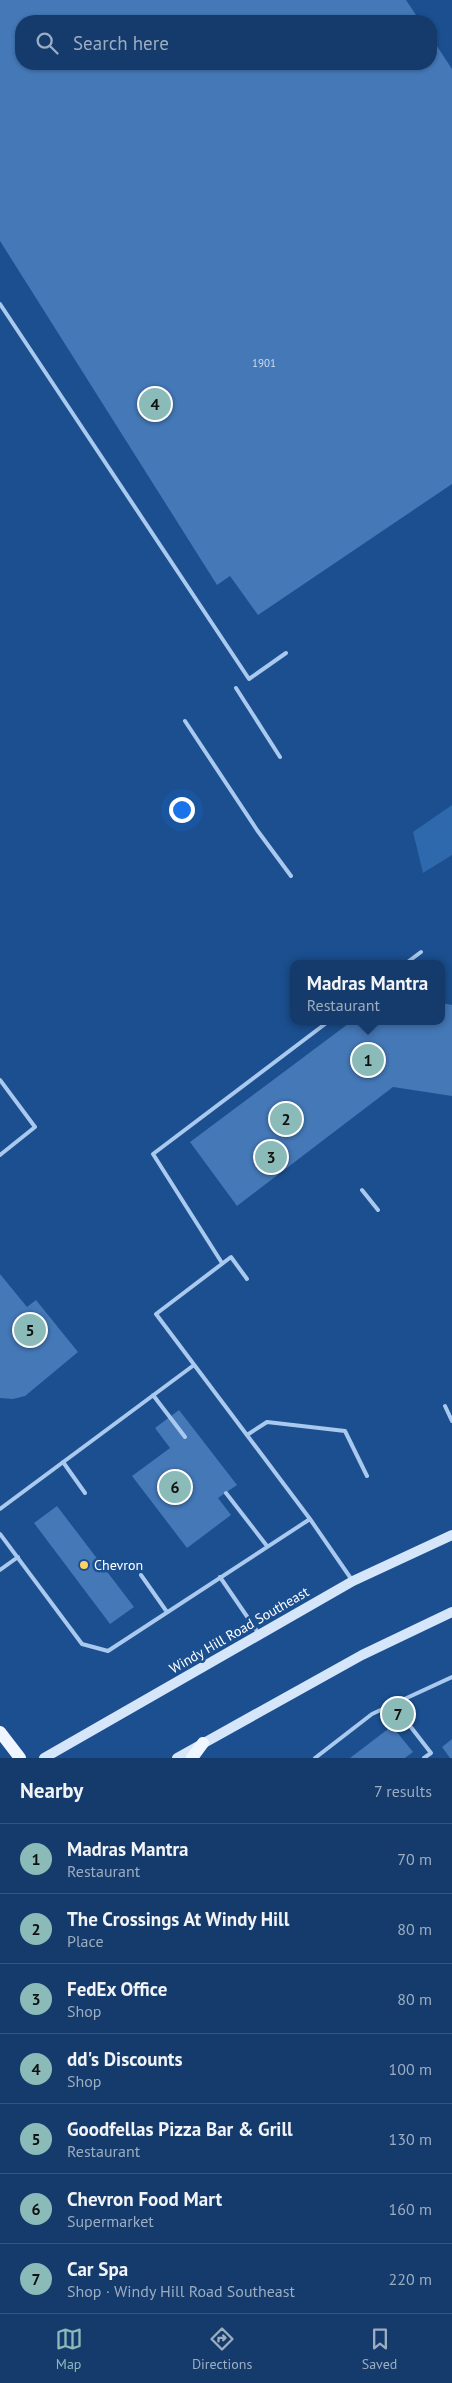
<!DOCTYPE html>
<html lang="en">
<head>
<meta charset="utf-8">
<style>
  body { margin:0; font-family:"PT Sans",sans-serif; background:#1d4271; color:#f1f3f6 }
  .you { position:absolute; left:181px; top:809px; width:18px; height:18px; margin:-12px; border:4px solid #fff; border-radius:50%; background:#1a73e8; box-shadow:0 0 0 8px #1a73e833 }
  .badge { display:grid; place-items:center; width:32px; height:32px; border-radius:50%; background:#8bbbb9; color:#111; font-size:16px; font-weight:700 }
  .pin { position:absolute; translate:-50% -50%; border:2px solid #fff; box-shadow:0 1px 5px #0006 }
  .popup { position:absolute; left:290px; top:960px; width:155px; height:65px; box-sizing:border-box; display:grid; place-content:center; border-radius:10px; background:#143b6b; filter:drop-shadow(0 1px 4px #0005); font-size:16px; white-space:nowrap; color:#9dadc1 }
  .popup b { font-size:19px; color:#f1f3f6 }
  .popup::after { content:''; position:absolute; left:50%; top:100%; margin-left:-10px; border:10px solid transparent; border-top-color:#143b6b }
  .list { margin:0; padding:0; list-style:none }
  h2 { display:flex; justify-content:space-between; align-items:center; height:65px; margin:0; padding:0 20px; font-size:21px }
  h2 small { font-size:16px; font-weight:400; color:#9dadc1 }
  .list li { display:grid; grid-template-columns:32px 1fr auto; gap:15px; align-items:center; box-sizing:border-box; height:70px; padding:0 20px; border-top:1px solid #33557e }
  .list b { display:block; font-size:19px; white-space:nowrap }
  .list p { margin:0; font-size:16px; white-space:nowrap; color:#9dadc1 }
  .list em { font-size:16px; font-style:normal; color:#9dadc1 }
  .icon { flex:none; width:28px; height:28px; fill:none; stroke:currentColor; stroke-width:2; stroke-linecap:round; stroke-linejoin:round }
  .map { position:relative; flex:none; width:452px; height:1758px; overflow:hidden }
  .search { position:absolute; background:#143b6b; box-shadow:0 1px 4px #0004; left:15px; right:15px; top:15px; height:55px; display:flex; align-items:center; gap:12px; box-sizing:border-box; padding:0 18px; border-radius:20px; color:#9dadc1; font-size:19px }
  .sheet { height:555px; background:#143b6b }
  nav { display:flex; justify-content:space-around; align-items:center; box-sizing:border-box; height:70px; border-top:1px solid #33557e; background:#143b6b; font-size:14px; color:#9dadc1 }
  nav a { display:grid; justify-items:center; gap:2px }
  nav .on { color:#8bbbb9 }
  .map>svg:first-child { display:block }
</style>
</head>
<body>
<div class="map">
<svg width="452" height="1758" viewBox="0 0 452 1758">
  <rect width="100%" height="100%" fill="#1b4f8f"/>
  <path fill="#2e69ad" d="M452,805v50l-29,18 -10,-41z"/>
  <path fill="#4478b7" d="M0,0h406l14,21h-399v43h410v-27l21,32v415l-194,131 -28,-39 -13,9 -217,-344z
    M442,1003l10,2v91l-59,-9 -156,119 -47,-64 162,-121h90z
    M0,1274l27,33 9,-7 42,52 -53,44 -12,3 -13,-1z
    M179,1410l58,75 -19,13 13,17 -44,33 -55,-72 38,-28 -15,-20z
    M57,1506l77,101 -24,17 -76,-101z
    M392,1726l21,26 -8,6h-55z
    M452,1739v19h-2l-8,-11z"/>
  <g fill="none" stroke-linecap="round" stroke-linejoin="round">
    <path stroke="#a9c9ee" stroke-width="4" d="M0,304l249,375 37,-26
      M236,688l44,69
      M185,721l72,109 34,46
      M405,964l16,-12
      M0,1080l35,47 -35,28
      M362,1190l16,20
      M222,1263l-69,-109 176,-133
      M247,1279l-16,-22 -75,57 154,205 42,61
      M153,1395l32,42
      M445,1406l7,15
      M247,1435l20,-13 78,9 22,45
      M63,1462l22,31
      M226,1493l41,53
      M0,1509l194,-144
      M0,1534l82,110 26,7 202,-132
      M0,1570l18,-13
      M141,1575l26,37
      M220,1577l39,57
      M393,1704l38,49 -7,5
      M315,1758l57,-44 80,-37"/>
    <path stroke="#d6e6fa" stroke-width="10" d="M44,1758l309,-177 99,-46
      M177,1758l185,-103 90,-43"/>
    <path stroke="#f0f6ff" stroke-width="12" d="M0,1732l20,26
      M192,1758l11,-15"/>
  </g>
  <circle fill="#ffd166" stroke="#1b4f8f" stroke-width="2" cx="84" cy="1565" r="5"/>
  <g text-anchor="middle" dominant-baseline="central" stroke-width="5" stroke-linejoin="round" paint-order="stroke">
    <g font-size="11" fill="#d0dded">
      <text x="264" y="363">1901</text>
    </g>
    <g font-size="14" fill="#fff" stroke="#1b4f8f" text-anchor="start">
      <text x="94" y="1565">Chevron</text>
    </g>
    <g font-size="14" fill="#fff" stroke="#1b4f8f">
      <text transform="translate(239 1630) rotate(-30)">Windy Hill Road Southeast</text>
    </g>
  </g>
</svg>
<div class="you"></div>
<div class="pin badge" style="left:368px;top:1060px">1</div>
<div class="popup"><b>Madras Mantra</b>Restaurant</div>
<div class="pin badge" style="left:286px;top:1119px">2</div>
<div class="pin badge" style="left:271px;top:1157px">3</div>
<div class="pin badge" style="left:155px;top:404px">4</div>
<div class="pin badge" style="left:30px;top:1330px">5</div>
<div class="pin badge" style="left:175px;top:1487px">6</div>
<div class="pin badge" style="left:398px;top:1714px">7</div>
<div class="search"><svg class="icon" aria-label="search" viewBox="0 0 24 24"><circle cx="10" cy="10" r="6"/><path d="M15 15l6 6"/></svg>Search here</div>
</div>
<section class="sheet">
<h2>Nearby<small>7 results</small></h2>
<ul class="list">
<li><span class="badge">1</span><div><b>Madras Mantra</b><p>Restaurant</p></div><em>70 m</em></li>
<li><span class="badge">2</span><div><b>The Crossings At Windy Hill</b><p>Place</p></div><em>80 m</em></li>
<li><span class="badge">3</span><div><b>FedEx Office</b><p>Shop</p></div><em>80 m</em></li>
<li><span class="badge">4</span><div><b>dd's Discounts</b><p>Shop</p></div><em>100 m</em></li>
<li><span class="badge">5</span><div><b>Goodfellas Pizza Bar &amp; Grill</b><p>Restaurant</p></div><em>130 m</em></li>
<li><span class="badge">6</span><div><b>Chevron Food Mart</b><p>Supermarket</p></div><em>160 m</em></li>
<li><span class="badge">7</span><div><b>Car Spa</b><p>Shop · Windy Hill Road Southeast</p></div><em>220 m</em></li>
</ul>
</section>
<nav>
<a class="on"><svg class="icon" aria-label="map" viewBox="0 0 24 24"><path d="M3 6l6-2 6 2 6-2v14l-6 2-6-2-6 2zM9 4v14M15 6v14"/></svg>Map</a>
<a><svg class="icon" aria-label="directions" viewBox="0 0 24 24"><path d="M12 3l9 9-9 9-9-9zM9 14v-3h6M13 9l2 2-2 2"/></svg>Directions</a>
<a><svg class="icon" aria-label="saved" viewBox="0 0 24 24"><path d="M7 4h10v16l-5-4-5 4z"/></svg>Saved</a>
</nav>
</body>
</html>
